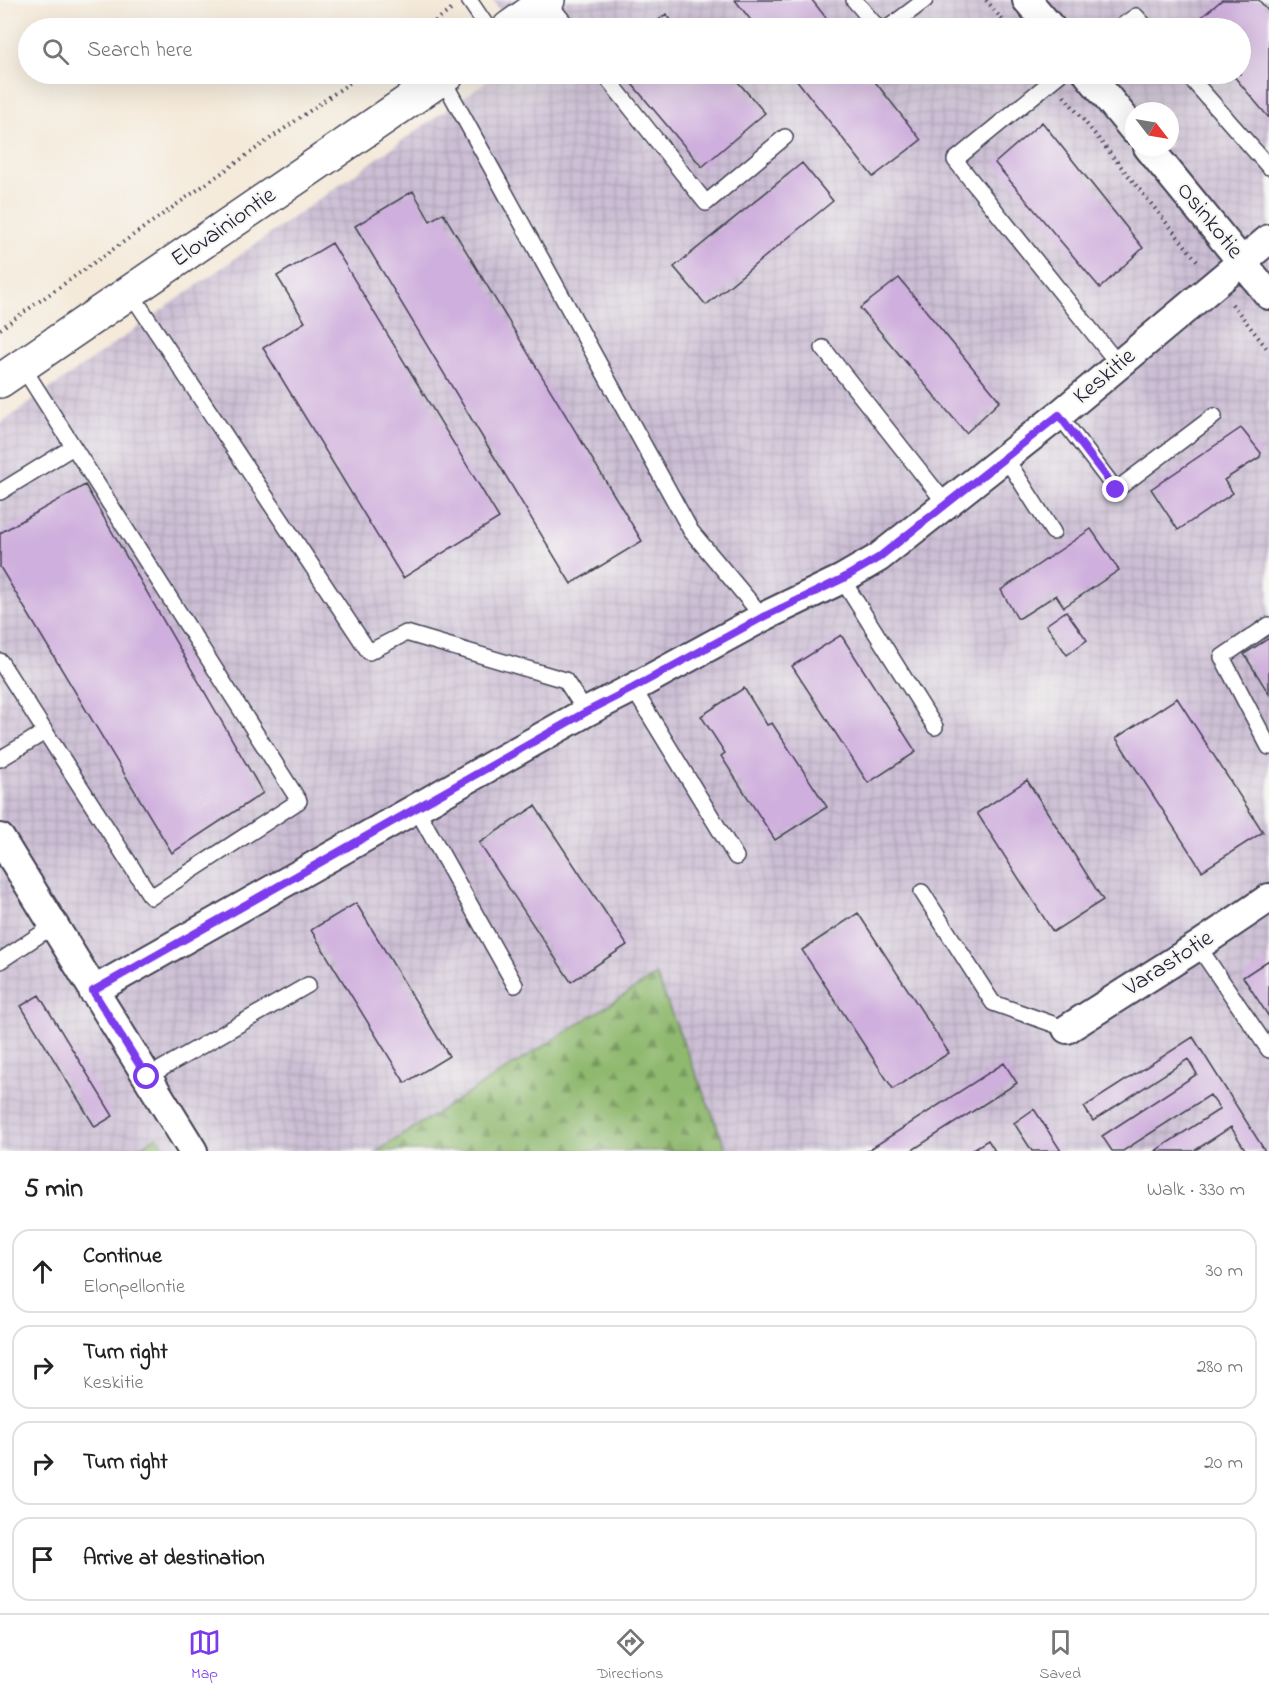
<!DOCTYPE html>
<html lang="en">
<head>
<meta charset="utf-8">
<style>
  body { margin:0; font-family:"Indie Flower",sans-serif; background:#f6f6f6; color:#222 }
  .compass { position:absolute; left:1125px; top:102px; width:54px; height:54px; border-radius:50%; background:#fff; box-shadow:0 6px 24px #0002; rotate:121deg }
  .stop { position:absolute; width:18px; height:18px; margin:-14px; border:4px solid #7c3aed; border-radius:50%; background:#fff }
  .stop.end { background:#7c3aed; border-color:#fff; box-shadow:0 2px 6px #0008 }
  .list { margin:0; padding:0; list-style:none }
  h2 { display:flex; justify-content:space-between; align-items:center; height:78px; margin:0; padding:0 24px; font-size:26px }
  h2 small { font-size:20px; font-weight:400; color:#767676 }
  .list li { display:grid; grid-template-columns:39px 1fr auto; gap:18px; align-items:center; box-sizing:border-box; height:84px; margin:0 12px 12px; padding:0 12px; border:2px solid #e0e0e0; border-radius:18px }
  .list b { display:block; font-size:22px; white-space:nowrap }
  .list p { margin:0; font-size:20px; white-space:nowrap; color:#767676 }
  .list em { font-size:20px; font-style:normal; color:#767676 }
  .icon { flex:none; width:33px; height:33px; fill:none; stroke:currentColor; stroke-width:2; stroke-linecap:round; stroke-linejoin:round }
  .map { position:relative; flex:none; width:1269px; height:1151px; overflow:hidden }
  .search { position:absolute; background:#fff; box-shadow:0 6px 24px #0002; left:18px; right:18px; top:18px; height:66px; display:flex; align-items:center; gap:15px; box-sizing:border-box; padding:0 21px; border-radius:33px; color:#767676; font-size:22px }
  .sheet { height:462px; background:#fff }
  nav { display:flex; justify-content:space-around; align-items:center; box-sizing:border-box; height:84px; border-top:2px solid #e0e0e0; background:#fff; font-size:16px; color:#767676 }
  nav a { display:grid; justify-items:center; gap:3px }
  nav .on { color:#7c3aed }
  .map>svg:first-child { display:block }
</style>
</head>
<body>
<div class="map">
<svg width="1269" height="1151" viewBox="0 0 1269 1151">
  <defs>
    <pattern id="industrial-grid" width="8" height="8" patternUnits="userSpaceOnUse" patternTransform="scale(1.5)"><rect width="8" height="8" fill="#ccbed4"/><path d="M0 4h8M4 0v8" fill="none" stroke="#afa3b7"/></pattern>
    <pattern id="forest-firs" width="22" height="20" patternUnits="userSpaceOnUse" patternTransform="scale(1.5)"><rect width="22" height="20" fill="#90b96f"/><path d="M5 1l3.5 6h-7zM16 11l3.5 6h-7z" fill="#75965c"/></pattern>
  </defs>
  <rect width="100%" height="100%" fill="#f6f6f2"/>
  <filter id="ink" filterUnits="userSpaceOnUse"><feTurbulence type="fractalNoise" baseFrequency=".0167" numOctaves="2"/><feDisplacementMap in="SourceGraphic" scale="12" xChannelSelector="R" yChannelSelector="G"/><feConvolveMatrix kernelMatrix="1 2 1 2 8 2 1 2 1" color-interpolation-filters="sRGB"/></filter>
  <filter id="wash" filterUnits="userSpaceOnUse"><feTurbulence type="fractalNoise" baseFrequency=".008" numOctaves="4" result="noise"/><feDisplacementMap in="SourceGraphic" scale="24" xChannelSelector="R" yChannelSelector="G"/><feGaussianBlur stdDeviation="1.35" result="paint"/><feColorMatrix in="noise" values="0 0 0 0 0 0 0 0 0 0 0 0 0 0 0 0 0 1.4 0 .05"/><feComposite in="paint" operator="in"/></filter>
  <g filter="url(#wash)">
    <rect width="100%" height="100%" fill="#f5eada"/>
    <path fill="url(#industrial-grid)" fill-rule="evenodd" d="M493,0h776v1151h-542l-71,-176 -279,176h-211l-9,-15 -23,15h-134v-727l497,-350h743v-46h-729zM1134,111h36v36h-36z"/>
    <path fill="url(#forest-firs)" stroke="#596e55" stroke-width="1.5" d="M656,975l71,176h-350z
      M157,1136l9,15h-32z"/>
    <g id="blocks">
      <path fill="#cfafdd" d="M735,0h77l22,28h-77z
        M1222,0h37l10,12v106l-37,-44h8v-46h-45l-3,-3z
        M666,14l12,14h-29z
        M632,74h99l34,39 -63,54 -75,-89z
        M792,74h77l52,66 -48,37z
        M1042,122l101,126 -43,40 -105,-125z
        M802,163l31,38 -127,104 -32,-38z
        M413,191l17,30 13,-8 199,328 -71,43 -216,-358z
        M332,243l167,275 -96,60 -140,-230 42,-26 -28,-46z
        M899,278l101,123 -34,32 -106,-125z
        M1241,428l20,25 -1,4 -36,23 9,13 -55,37 -27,-41z
        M85,485l178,308 -91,60 -172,-286v-34z
        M1091,529l28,41 -55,37 -8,-12 -36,23h-3l-16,-28z
        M1066,611l21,29 -20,15 -21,-30z
        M841,635l75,117 -48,31 -76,-117z
        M1269,638v56l-25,-40z
        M744,688l23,37 5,-2 55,84 -52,33 -54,-84 4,-3 -24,-37z
        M1177,698l86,134 -61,39 -86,-133z
        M1027,780l76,120 -50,32 -76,-119z
        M535,806l92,139 -56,37 -92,-139z
        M356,903l93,153 -44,27 -94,-153z
        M858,913l91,140 -56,36 -91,-139z
        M1269,960v57l-26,-40z
        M39,995l74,121 -18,11 -74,-121z
        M1193,1037l72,114h-19l-15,-24 -37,24h-39l65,-42 -10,-14 -87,56h-11l-10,-15 95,-62 -9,-15 -95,62 -9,-14z
        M1004,1063l13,20 -106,68h-44z
        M1034,1109l27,42h-29l-18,-28z
        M988,1140l7,11h-25z"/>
    </g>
  </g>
  <g filter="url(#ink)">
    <use href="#blocks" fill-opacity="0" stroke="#424053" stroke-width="1.5"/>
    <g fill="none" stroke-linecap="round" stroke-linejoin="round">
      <defs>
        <path id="service" d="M469,0l19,28
          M854,0l24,28
          M547,1l22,27
          M888,28l37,-28
          M1119,28l17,-12 11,12
          M604,74l102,129 79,-66
          M1060,74l-105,86 164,205
          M1187,74l82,93
          M442,78l249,453 72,86
          M130,292l239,360 37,-19 159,47 21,32
          M823,348l123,156
          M1059,415l57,75 98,-74
          M1005,457l48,75
          M0,492l73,-45
          M842,579l93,148
          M1269,625l-47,32 47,90
          M0,661l151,236 148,-96 -277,-435
          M633,688l103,169
          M0,759l45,-27
          M416,808l99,177
          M922,892l71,111 74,26
          M1198,946l71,104
          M0,961l53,-35
          M147,1077l161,-92"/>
        <path id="minor" d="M1027,0l24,28
          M1088,74l46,56
          M1148,147l121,148
          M0,838l193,313
          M93,991l493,-279 47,-24 130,-71 79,-38 36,-21 181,-143 210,-176
          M1067,1029l131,-83 71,-48"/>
        <path id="secondary" d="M509,28l39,-28
          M0,381l448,-307"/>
      </defs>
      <use href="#service" stroke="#424053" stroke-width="18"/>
      <use href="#minor" stroke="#424053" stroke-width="32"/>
      <use href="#secondary" stroke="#424053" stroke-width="36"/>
      <path stroke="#424053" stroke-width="4" stroke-dasharray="1.5 4.5" stroke-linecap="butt" d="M986,0l23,28
        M425,28l26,-18
        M1064,96l135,167
        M1232,304l37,47
        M0,329l362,-255"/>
      <use href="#service" stroke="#fff" stroke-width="15"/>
      <use href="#minor" stroke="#fff" stroke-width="28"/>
      <use href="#secondary" stroke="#fff" stroke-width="33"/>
    </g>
  </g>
  <g fill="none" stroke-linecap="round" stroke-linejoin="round" filter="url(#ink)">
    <path stroke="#7c3aed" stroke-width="8" d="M147,1077l-54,-86 493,-279 47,-24 130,-71 79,-38 36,-21 181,-143 57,75"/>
  </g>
  <g text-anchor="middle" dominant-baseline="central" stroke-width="4.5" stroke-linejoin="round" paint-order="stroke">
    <g font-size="24" fill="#22223b" stroke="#f6f6f2">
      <text transform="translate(1209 221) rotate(51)">Osinkotie</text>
      <text transform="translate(224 228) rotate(-35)">Elovainiontie</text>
      <text transform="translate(1105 377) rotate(-40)">Keskitie</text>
      <text transform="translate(1169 964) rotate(-33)">Varastotie</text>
    </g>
  </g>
</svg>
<svg class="compass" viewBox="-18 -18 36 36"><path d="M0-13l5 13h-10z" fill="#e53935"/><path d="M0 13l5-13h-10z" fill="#767676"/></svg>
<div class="stop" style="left:147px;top:1077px"></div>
<div class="stop end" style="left:1116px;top:490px"></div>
<div class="search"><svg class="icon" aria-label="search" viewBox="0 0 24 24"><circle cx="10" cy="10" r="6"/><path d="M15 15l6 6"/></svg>Search here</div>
</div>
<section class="sheet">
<h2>5 min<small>Walk · 330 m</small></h2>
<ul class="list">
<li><svg class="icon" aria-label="ahead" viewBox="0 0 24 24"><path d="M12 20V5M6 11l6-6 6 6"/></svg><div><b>Continue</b><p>Elonpellontie</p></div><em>30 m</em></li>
<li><svg class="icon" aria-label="right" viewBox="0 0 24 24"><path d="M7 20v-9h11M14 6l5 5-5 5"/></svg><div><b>Turn right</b><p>Keskitie</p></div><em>280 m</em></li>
<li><svg class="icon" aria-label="right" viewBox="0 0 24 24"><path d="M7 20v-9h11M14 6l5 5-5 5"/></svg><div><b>Turn right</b></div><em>20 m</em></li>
<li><svg class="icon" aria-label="arrive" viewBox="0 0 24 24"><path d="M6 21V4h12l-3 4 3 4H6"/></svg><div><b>Arrive at destination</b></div></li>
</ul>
</section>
<nav>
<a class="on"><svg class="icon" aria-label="map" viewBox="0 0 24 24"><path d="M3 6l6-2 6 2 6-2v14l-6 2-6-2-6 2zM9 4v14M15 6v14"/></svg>Map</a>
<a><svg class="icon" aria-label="directions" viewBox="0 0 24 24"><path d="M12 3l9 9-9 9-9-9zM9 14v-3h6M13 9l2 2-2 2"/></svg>Directions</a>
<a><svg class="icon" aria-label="saved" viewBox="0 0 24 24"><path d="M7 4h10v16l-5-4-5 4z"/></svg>Saved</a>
</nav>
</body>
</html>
